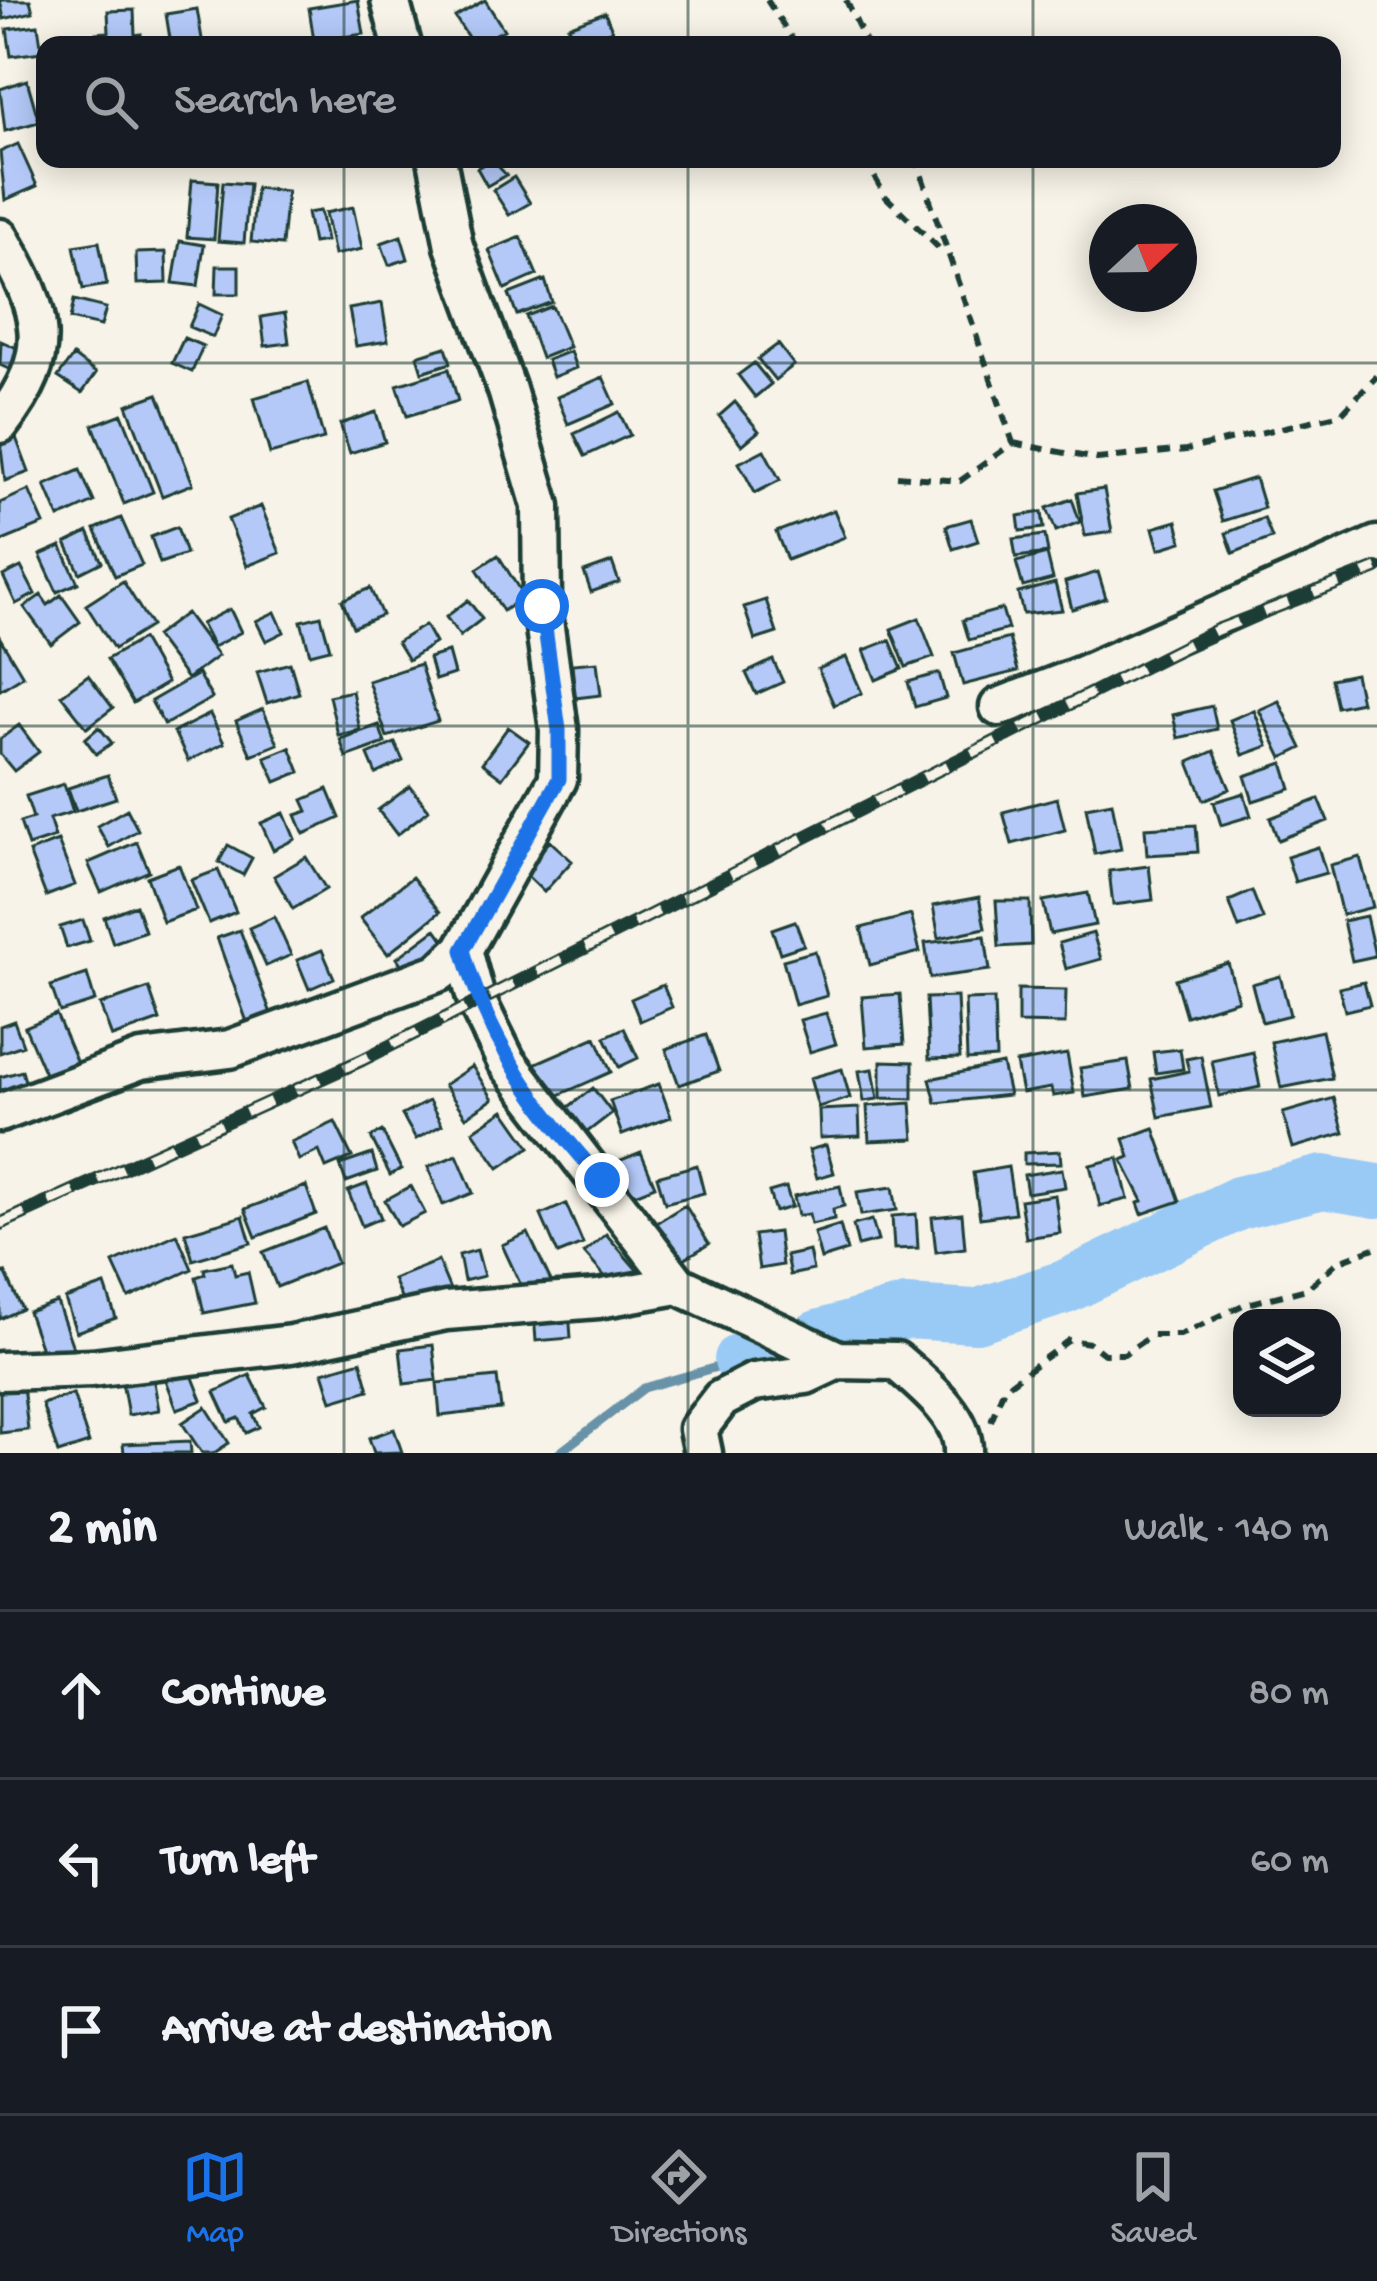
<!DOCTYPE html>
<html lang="en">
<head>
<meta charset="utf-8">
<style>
  body { margin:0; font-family:"Gochi Hand",sans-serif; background:#20242c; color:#f1f3f6 }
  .controls { position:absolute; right:36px; bottom:36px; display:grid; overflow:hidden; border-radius:24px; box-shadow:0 6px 30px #0003 }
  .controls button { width:108px; height:108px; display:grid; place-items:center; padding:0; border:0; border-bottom:3px solid #363941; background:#171b24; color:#f1f3f6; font:60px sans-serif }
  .compass { position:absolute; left:1089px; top:204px; width:108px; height:108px; border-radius:50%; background:#171b24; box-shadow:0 6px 30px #0003; rotate:68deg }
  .stop { position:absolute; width:36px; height:36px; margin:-27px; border:9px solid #1a73e8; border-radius:50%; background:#fff }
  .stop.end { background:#1a73e8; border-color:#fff; box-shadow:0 3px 12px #0008 }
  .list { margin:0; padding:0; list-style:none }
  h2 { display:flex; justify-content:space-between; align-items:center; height:156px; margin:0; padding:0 48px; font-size:51px }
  h2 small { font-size:39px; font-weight:400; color:#9ea1a6 }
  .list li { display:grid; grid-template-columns:78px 1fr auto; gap:36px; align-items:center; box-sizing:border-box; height:168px; padding:0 48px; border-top:3px solid #363941 }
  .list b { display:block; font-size:45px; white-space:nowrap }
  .list em { font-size:39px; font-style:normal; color:#9ea1a6 }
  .icon { flex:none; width:66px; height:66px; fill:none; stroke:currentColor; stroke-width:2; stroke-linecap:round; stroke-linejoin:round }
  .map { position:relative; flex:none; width:1377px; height:1453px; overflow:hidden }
  .search { position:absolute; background:#171b24; box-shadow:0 6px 30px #0003; left:36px; right:36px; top:36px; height:132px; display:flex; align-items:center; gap:30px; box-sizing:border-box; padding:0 42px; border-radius:24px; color:#9ea1a6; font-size:45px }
  .sheet { height:660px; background:#171b24 }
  nav { display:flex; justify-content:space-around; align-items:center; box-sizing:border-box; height:168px; border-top:3px solid #363941; background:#171b24; font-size:33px; color:#9ea1a6 }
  nav a { display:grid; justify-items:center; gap:6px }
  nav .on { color:#1a73e8 }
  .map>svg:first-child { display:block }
</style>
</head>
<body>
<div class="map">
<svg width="1377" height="1453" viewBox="0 0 1377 1453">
  <rect width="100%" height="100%" fill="#f7f3e8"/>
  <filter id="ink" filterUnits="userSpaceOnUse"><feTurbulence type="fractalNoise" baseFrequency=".00833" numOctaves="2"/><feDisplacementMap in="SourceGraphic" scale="24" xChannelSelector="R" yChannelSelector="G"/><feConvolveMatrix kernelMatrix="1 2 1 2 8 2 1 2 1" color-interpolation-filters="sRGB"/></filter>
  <g filter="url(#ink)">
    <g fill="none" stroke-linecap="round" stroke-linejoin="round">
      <path stroke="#6892a8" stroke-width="9" d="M559,1453l85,-65 97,-28"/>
      <path stroke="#99caf5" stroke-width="54" d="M818,1337l88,-25 70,4 89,-29 174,-84 84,-21 54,9
        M741,1360l50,-15"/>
    </g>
    <path fill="#b4c9f8" stroke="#1f3d34" stroke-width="3" d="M0,0h30l3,12 -29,7z
      M358,0l6,34 -50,7 -5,-33z
      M485,0l19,30 -31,15 -18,-28z
      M197,9l6,36h-32l-5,-31z
      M134,10l1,25 6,-1v11h-45v-12l13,-1 -1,-21z
      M605,12l7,18 -36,14 -8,-18z
      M38,25l4,27 -31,4 -4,-27z
      M27,80l12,42 -34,9 -5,-42z
      M18,144l19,42 -32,14 -5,-48z
      M492,159l14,16 -19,11 -10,-18z
      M514,177l16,26 -21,12 -16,-25z
      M192,180l26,2 -4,57 -27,-2z
      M223,182l26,2 -5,59 -26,-2z
      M256,188l31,3 -5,54 -31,-3z
      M353,207l9,42 -28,6 -9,-42z
      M320,211l6,30 -13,2 -6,-30z
      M401,236l7,23 -19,6 -8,-22z
      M521,237l16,38 -32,14 -16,-39z
      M180,241l24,4 -6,41 -25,-3z
      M99,242l8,43 -24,4 -9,-43z
      M166,252l1,31 -30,1 -1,-31z
      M217,266h22v28h-23z
      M545,280l7,22 -35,13 -8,-21z
      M74,300l32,8 -5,18 -31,-7z
      M382,303l6,38 -32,5 -7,-37z
      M199,304l23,11 -9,22 -24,-10z
      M552,306l17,41 -28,11 -15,-42z
      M285,313l4,30 -24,3 -4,-29z
      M184,338l19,8 -11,26 -20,-9z
      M1,341l18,8 -8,21 -11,-5z
      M778,344l16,21 -19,15 -17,-21z
      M446,347l5,16 -29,9 -5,-16z
      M570,351l6,17 -23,9 -6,-17z
      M73,356l23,17 -14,20 -24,-16z
      M754,363l17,21 -16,13 -17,-22z
      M449,369l9,32 -51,15 -10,-31z
      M603,377l12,27 -47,20 -11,-27z
      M308,382l16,57 -54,15 -16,-56z
      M158,394l35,90 -31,12 -35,-91z
      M735,402l24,29 -17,14 -23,-29z
      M376,412l9,30 -35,11 -10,-29z
      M619,412l11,23 -45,21 -11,-22z
      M122,414l31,78 -29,12 -31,-79z
      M15,435l14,37 -24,9 -5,-41z
      M764,450l16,30 -25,13 -16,-30z
      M80,470l14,32 -35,16 -14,-33z
      M1255,478l9,30 -41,13 -10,-30z
      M1104,489l8,43 -27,4 -8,-43z
      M29,490l15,34 -44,18v-39z
      M1072,499l8,23 -24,9 -9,-23z
      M261,506l19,47 -33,13 -19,-47z
      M834,510l11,27 -58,23 -11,-28z
      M1042,512l2,16 -24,3 -2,-15z
      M121,518l21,47 -27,11 -20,-47z
      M1264,518l8,20 -39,15 -7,-20z
      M971,519l7,22 -25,8 -7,-23z
      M1177,521l5,21 -23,7 -6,-21z
      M177,527l9,27 -26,9 -9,-26z
      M88,532l14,30 -22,11 -14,-30z
      M1045,535l3,18 -32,4 -3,-18z
      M61,546l17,37 -21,9 -17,-37z
      M1047,554l6,25 -30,8 -7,-25z
      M498,555l26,42 -21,14 -26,-42z
      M612,562l7,20 -28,10 -7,-20z
      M21,567l14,27 -19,10 -13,-28z
      M1098,572l8,26 -34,11 -7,-27z
      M123,581l28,45 -37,23 -28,-44z
      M1055,583l7,27 -39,4 -5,-21z
      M370,588l12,27 -29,12 -11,-27z
      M41,595l7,10 13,-10 19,27 -29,22 -27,-37z
      M468,600l14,19 -22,17 -14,-19z
      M766,600l11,33 -22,7 -11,-33z
      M230,609l11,23 -28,15 -12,-23z
      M1002,609l6,20 -39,11 -6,-20z
      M275,612l9,20 -18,9 -10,-20z
      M186,613l32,43 -31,23 -32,-43z
      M321,616l9,33 -20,5 -9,-33z
      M919,618l15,39 -28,10 -15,-38z
      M425,625l10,18 -27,17 -11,-18z
      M0,638l23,38 -23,14z
      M1009,638l9,33 -55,14 -9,-32z
      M142,639l25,44 -34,20 -26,-44z
      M890,640l12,29 -26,11 -12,-30z
      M448,652l6,22 -19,6 -6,-22z
      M846,657l16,36 -28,12 -16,-36z
      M773,660l10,22 -27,12 -10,-21z
      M597,662l4,33 -26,3 -3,-34z
      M290,663l9,30 -32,10 -10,-31z
      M420,664l18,57 -51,16 -19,-56z
      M939,673l7,25 -31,9 -7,-25z
      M198,674l14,24 -48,27 -13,-24z
      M1355,674l6,28 -24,5 -6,-28z
      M88,675l25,33 -26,20 -26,-33z
      M352,691l8,39 -22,5 -9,-39z
      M1279,701l23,47 -20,10 -23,-48z
      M1212,706l5,23 -39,9 -5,-23z
      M263,709l15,35 -27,11 -15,-34z
      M1254,710l14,36 -25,9 -13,-35z
      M210,714l14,29 -36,18 -14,-29z
      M19,725l20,27 -25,19 -14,-17v-15z
      M379,725l6,18 -39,14 -6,-18z
      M99,727l13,16 -16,11 -11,-15z
      M508,727l21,15 -27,36 -20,-15z
      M395,743l8,18 -27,13 -8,-19z
      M290,747l10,25 -24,10 -11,-25z
      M1214,751l16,38 -26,11 -15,-38z
      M1283,763l8,26 -38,12 -8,-25z
      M108,775l8,23 -40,13 -8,-23z
      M64,784l9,28 -24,7 6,18 -27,9 -8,-24 13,-4 -7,-22z
      M410,786l19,24 -32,25 -19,-25z
      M328,789l12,29 -36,16 -8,-19 12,-4 -5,-11z
      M1244,793l7,23 -30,9 -7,-23z
      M1057,798l8,32 -53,14 -9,-32z
      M1319,799l9,22 -50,19 -8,-22z
      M1112,802l9,47 -26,5 -9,-47z
      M127,809l11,21 -29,17 -12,-21z
      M284,813l11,26 -22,11 -12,-27z
      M1196,825l2,27 -51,3 -2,-27z
      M58,841l17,44 -29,11 -17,-44z
      M550,841l22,20 -28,31 -21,-20z
      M137,842l12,29 -48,21 -13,-29z
      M228,845l24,13 -9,17 -24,-13z
      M1318,847l8,26 -31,9 -8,-25z
      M306,857l20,32 -33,20 -19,-33z
      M1360,857l13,50 -31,8 -12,-50z
      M179,865l17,45 -33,12 -16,-45z
      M1149,866l4,34 -40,5 -4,-34z
      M218,870l18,42 -27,11 -18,-43z
      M412,877l28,35 -52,42 -28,-36z
      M1252,891l11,28 -24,9 -10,-27z
      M1088,893l7,32 -45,9 -7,-33z
      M979,897l6,31 -46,10 -6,-32z
      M996,901h34l1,44 -32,2z
      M136,905l9,26 -32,12 -9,-26z
      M911,915l9,37 -50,13 -9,-37z
      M1366,916l9,40 -23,5 -9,-40z
      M274,917l17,38 -25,11 -17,-38z
      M83,920l7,21 -23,7 -7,-21z
      M795,921l9,24 -24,8 -8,-24z
      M436,929l11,15 -39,30 -11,-16z
      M240,930l36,97 -24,9 -35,-98z
      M1093,933l8,26 -35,10 -7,-26z
      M985,936l5,34 -60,8 -5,-35z
      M322,950l12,28 -25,11 -12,-29z
      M815,951l12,45 -32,9 -12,-45z
      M1228,963l10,37 -52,16 -11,-37z
      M87,974l8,27 -35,11 -9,-26z
      M1280,976l10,39 -28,7 -10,-38z
      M1364,982l6,23 -25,6 -6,-23z
      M663,985l9,22 -32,14 -9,-22z
      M149,988l11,32 -48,17 -12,-32z
      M1018,989l48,1 -1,34 -47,-1z
      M900,994l4,50 -38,3 -4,-50z
      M957,997l3,61 -31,1 -3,-61z
      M994,999l2,59 -29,2 -2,-60z
      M826,1013l10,31 -26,8 -10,-32z
      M56,1014l24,56 -31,13 -24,-56z
      M14,1021l9,24 -23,8v-27z
      M624,1028l14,30 -19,9 -14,-30z
      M1322,1031l10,47 -51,10 -10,-46z
      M706,1035l13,36 -40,14 -13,-36z
      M596,1037l15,35 -68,30 -16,-35z
      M1180,1049l3,20 -27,4 -3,-21z
      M1253,1052l7,35 -41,9 -7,-35z
      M1067,1054l7,39 -21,3 -2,-8 -29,5 -6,-30z
      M1201,1056l10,51 -52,10 -8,-38 38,-8 -3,-12z
      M881,1061l32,1v37l-32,-1z
      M1128,1061l5,28 -48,8 -5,-29z
      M1002,1064l7,31 -73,8 -6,-24z
      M472,1066l21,33 -27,18 -22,-32z
      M842,1069l8,29 -32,9 -8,-29z
      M873,1069l5,30 -14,2 -5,-30z
      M22,1071l7,23 -29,8v-25z
      M659,1084l12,33 -49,18 -12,-34z
      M593,1088l19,25 -31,24 -19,-25z
      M1334,1098l10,35 -51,15 -10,-35z
      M429,1101l13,24 -26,14 -14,-24z
      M911,1103l3,36 -45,2 -2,-35z
      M859,1108l1,28 -40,2 -1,-28z
      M504,1110l26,37 -31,21 -26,-37z
      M335,1122l17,35 -26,11 -7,-17 -20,9 -8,-18z
      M1154,1128l26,73 -38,13 -4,-11 5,-2 -21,-41 8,-3 -6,-18z
      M382,1131l19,38 -11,6 -19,-38z
      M826,1145l8,28 -17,5 -8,-28z
      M1060,1151l1,12 -37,1v-11z
      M641,1152l14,34 -30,12 -14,-34z
      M372,1154l5,17 -31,11 -6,-17z
      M457,1155l16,38 -30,12 -15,-38z
      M1118,1158l10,41 -28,7 -10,-41z
      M697,1165l7,28 -39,10 -8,-27z
      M1008,1167l7,46 -35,5 -7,-45z
      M1062,1169l3,18 -38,6 -3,-18z
      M367,1184l14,34 -19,8 -14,-35z
      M306,1186l10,28 -60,23 -11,-28z
      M411,1186l14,27 -26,13 -14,-26z
      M840,1186l4,20 -11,3 1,10 -23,5 -2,-10 -11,2 -4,-20z
      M786,1187l6,20 -17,5 -6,-20z
      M893,1187l4,23 -36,5 -4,-23z
      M1055,1195l5,38 -34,5 -6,-38z
      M566,1204l17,40 -25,10 -17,-39z
      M685,1205l24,39 -35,21 -23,-39z
      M916,1214l2,34 -24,1 -2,-33z
      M962,1214l3,34 -29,4 -4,-35z
      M243,1216l8,27 -58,17 -8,-27z
      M872,1220l6,21 -20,5 -5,-21z
      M840,1225l7,26 -26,8 -7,-26z
      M324,1228l13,35 -60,24 -14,-35z
      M778,1232l4,33 -23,4 -5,-34z
      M528,1233l23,48 -26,13 -23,-49z
      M177,1234l15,35 -63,29 -16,-35z
      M606,1234l32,37 -21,19 -33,-37z
      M477,1250l7,26 -20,5 -5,-26z
      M809,1251l4,19 -23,5 -4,-19z
      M438,1261l13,31 -45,18 -13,-31z
      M232,1263l3,12 13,-3 7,31 -51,10 -8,-36 9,-3 -1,-5z
      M5,1272l17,37 -22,10v-45z
      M105,1285l11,33 -40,14 -11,-33z
      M57,1302l18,51 -29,10 -18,-51z
      M569,1310l2,28 -35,3 -2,-27z
      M433,1345l4,35 -33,4 -4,-35z
      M361,1361l8,29 -37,11 -9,-29z
      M190,1370l12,30 -25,9 -11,-29z
      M250,1375l16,32 -13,7 6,13 -13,6 -7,-15 -10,4 -14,-30z
      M153,1377l6,33 -31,5 -6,-33z
      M497,1377l4,32 -61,7 -3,-33z
      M23,1386l5,44 -28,3v-45z
      M73,1394l16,49 -31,10 -16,-49z
      M206,1407l23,36 -15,10h-12l-20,-30z
      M394,1429l8,23 -28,1 -5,-15z
      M190,1441l1,12h-67l-1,-9z"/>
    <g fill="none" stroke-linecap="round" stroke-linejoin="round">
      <defs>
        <path id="minor" d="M390,0l12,45
          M0,238c44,75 56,114 0,186
          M999,707l81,-31 297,-131
          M463,950l14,52 29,59 172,224
          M0,1113l141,-53 89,-11 210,-77 23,-22 95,-171 1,-49 -17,-124 -1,-100 -34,-116 -53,-144 -17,-87
          M0,1371l92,-3 199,-24 155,-33 152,-12 80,-14 160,75
          M703,1453l-5,-24 23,-30 33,-17 52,-7 32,-15 58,1c26,23 69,55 67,92"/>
      </defs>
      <use href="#minor" stroke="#1f3d34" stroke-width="45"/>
      <path stroke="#1f3d34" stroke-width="6" stroke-dasharray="12 9" stroke-linecap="butt" d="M767,0l29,45
        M846,0l21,45
        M864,159l22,38 59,57
        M1013,443l84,16 89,-9 155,-36 36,-38
        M897,476l63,5 53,-38 -97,-284
        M991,1421l13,-33 65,-48 21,3 14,11h20l28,-19h28l63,-30 64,-16 30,-27 40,-15"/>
      <use href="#minor" stroke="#f7f3e8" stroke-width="36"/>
      <defs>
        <path id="rail" d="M0,1224l362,-164 855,-430 160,-62"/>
      </defs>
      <use href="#rail" stroke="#1f3d34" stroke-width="14"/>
      <use href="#rail" stroke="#f7f3e8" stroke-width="9" stroke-dasharray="27" stroke-linecap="butt"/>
    </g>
  </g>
  <g fill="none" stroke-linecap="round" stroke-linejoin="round" filter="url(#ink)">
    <path stroke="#1a73e8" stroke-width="15" d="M542,606l17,124v49l-96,171c26,94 75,159 139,230"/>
  </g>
  <path fill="none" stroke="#1f3d34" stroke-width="3" stroke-opacity="0.55" d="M344,0v45M688,0v45M1033,0v45M344,159v1294M688,159v1294M1033,159v1294M0,363h1377M0,726h1377M0,1090h1377"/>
</svg>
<div class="controls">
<button><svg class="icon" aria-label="layers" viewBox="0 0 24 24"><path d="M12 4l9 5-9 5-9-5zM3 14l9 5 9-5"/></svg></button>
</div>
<svg class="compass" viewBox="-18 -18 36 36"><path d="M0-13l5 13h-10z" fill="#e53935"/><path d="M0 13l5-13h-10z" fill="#9ea1a6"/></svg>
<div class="stop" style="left:542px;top:606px"></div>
<div class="stop end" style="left:602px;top:1180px"></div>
<div class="search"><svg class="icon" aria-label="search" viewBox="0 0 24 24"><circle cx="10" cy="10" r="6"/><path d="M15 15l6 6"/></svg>Search here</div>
</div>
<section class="sheet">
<h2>2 min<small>Walk · 140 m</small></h2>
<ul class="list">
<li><svg class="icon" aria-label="ahead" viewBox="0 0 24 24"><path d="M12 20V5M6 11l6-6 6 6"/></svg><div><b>Continue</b></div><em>80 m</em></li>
<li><svg class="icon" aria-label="left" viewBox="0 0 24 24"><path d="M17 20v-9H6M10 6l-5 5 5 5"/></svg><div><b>Turn left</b></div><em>60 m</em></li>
<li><svg class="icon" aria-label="arrive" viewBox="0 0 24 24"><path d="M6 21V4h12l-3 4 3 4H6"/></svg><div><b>Arrive at destination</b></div></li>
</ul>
</section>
<nav>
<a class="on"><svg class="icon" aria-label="map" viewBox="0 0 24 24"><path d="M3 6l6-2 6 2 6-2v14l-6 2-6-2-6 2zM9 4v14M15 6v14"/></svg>Map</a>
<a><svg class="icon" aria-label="directions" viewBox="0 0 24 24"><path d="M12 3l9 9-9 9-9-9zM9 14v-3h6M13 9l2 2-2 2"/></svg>Directions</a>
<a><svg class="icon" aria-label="saved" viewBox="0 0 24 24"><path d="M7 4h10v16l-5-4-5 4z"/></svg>Saved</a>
</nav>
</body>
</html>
